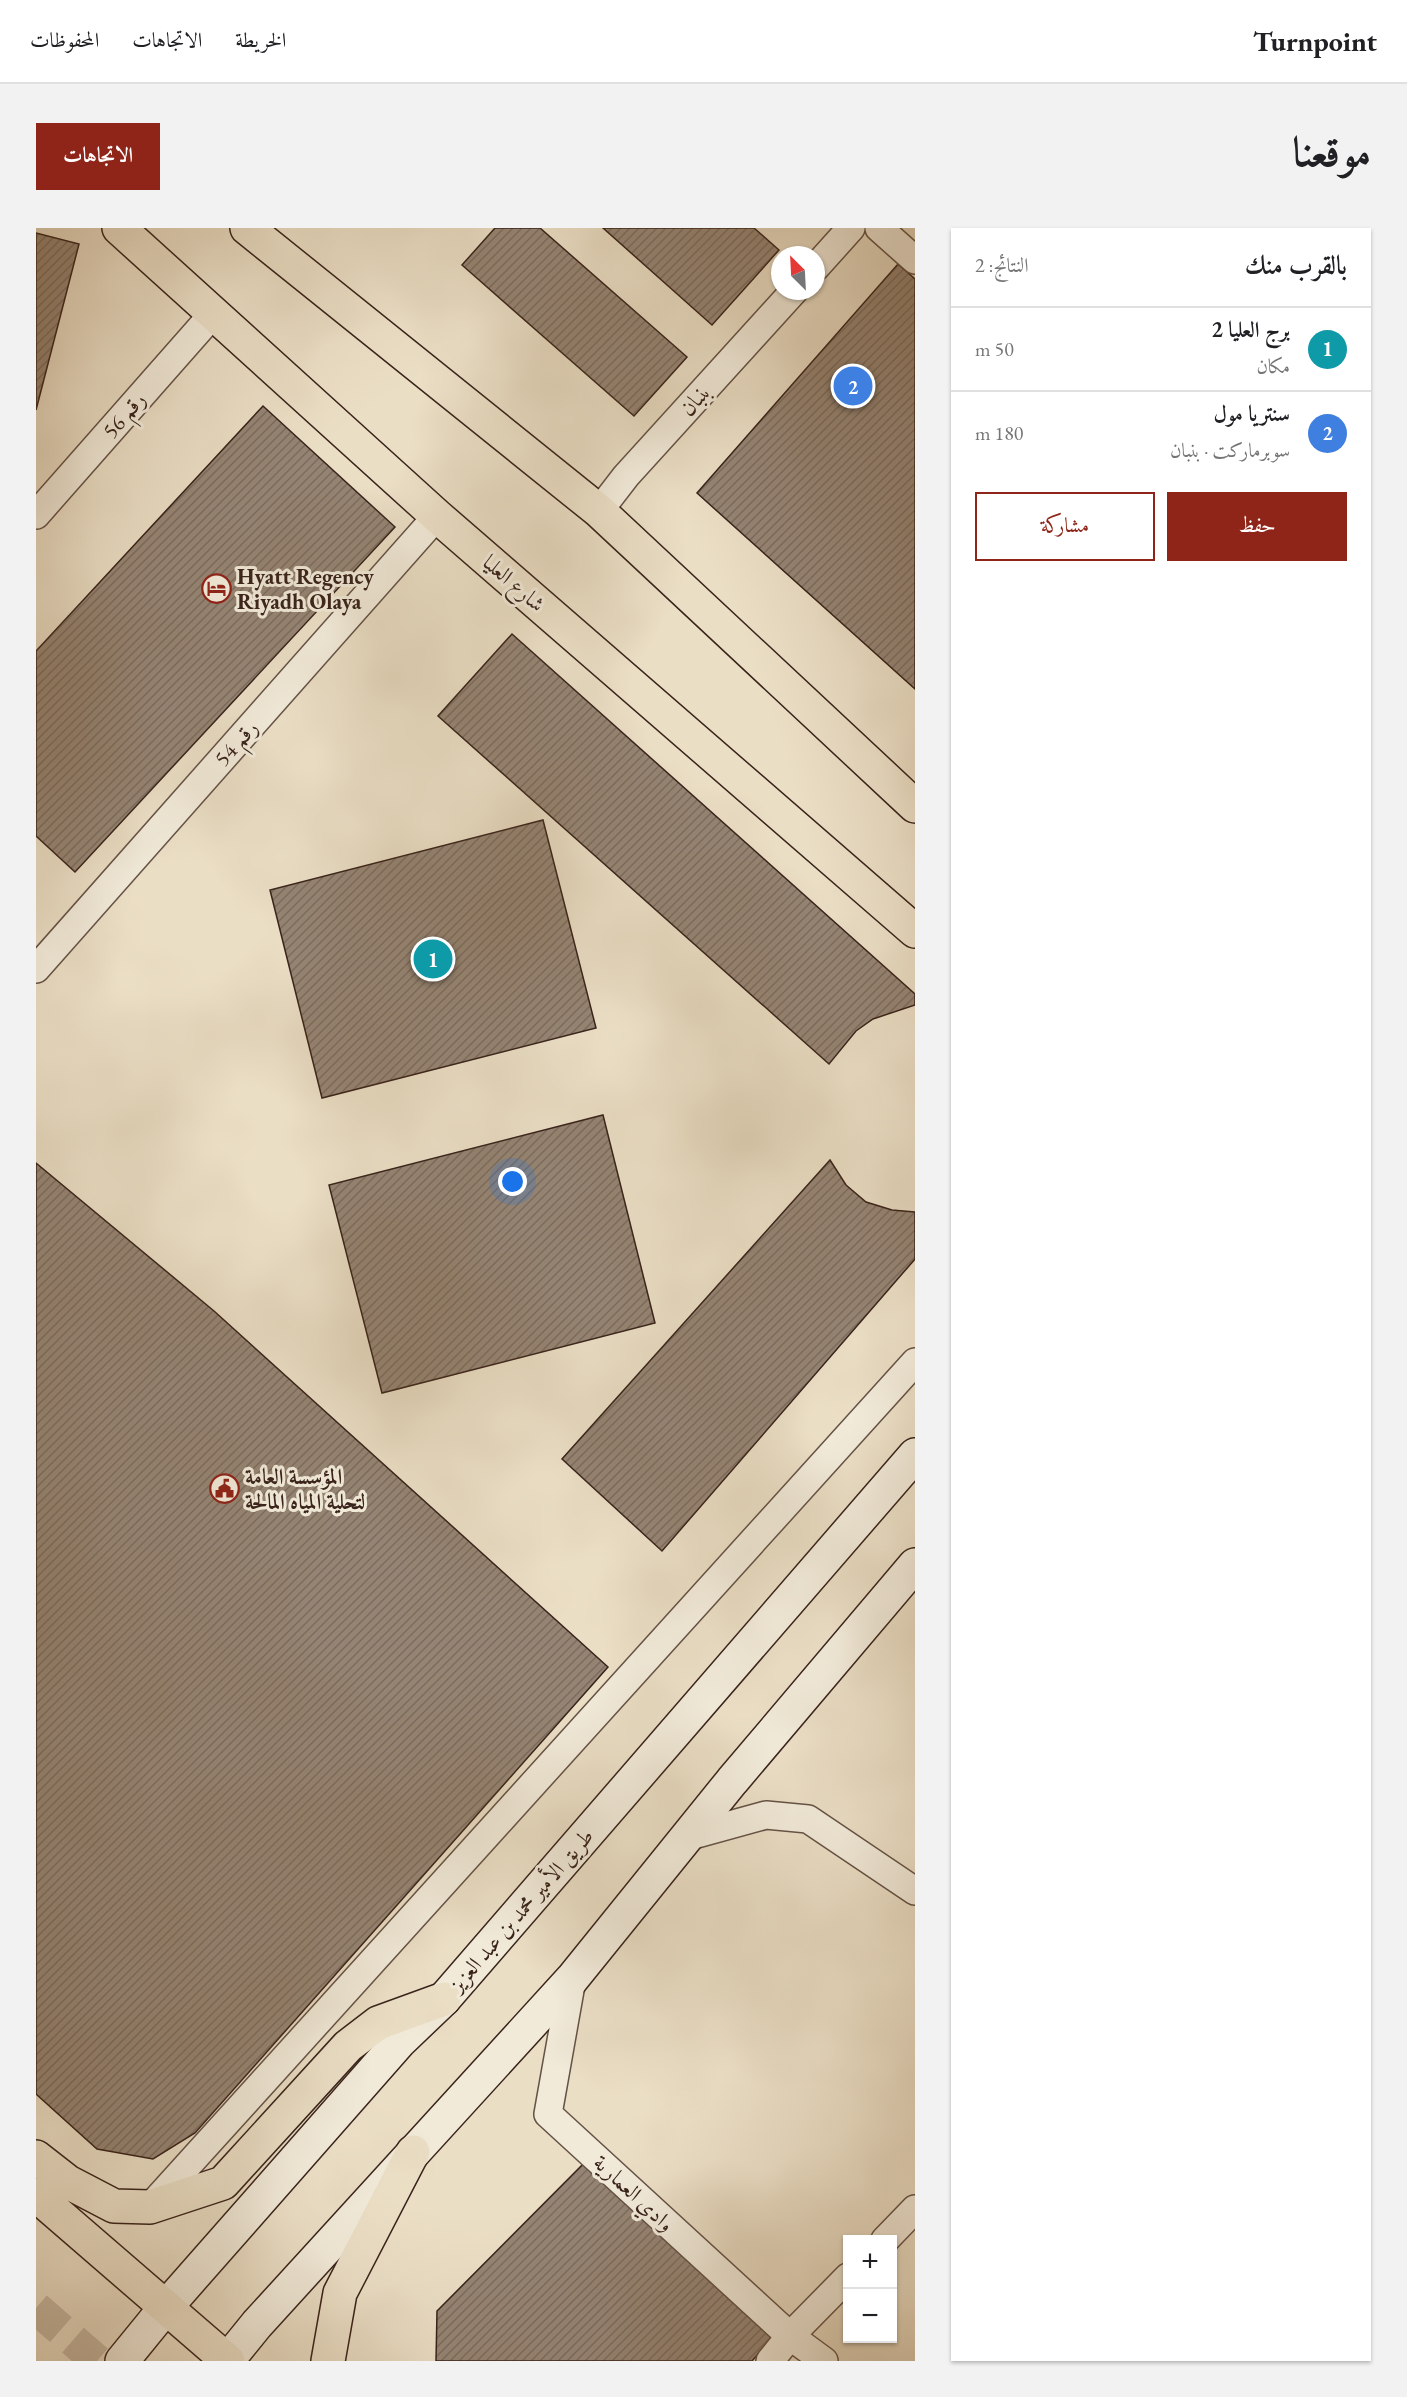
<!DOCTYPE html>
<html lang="ar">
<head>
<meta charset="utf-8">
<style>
  body { margin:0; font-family:"EB Garamond",Amiri,serif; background:#f2f2f2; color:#202124; direction:rtl }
  .controls { position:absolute; right:18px; bottom:18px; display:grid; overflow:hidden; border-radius:0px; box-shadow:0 2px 4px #0004 }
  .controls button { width:54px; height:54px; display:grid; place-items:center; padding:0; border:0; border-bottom:2px solid #e0e0e0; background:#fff; color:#202124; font:30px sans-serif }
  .compass { position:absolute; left:735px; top:18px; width:54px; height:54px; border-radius:50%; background:#fff; box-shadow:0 2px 4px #0004; rotate:336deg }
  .you { position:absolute; left:477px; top:954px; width:21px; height:21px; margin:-15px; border:4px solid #fff; border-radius:50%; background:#1a73e8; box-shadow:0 0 0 9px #1a73e833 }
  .badge { display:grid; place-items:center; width:39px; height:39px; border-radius:50%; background:#8f2418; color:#fff; font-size:20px; font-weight:700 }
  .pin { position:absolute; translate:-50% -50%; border:3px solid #fff; box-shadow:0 2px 6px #0006 }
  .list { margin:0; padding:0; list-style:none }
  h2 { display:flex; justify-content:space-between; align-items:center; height:78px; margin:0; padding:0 24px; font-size:26px }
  h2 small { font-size:20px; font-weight:400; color:#757577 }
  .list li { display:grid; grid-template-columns:39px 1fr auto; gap:18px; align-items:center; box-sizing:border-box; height:84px; padding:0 24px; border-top:2px solid #e0e0e0 }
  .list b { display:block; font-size:22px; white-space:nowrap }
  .list p { margin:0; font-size:20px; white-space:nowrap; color:#757577 }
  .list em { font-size:20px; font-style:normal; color:#757577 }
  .actions { display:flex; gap:12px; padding:18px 24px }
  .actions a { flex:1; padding:14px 0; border:2px solid #8f2418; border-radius:0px; text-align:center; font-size:21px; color:#8f2418 }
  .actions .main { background:#8f2418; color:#fff }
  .map { position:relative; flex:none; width:879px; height:2133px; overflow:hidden; direction:ltr; border-radius:0px }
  header { display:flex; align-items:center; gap:36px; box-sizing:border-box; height:84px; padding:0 30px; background:#fff; border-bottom:2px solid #e0e0e0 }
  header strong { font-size:28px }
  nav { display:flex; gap:33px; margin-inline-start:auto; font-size:21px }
  .intro { display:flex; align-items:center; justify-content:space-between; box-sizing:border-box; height:144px; padding:0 36px }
  h1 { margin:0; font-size:42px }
  .button { padding:15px 27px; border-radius:0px; background:#8f2418; color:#fff; font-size:21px; font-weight:700 }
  main { display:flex; gap:36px; padding:0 36px }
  aside { flex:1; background:#fff; border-radius:0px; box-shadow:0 2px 4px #0004 }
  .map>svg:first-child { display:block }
</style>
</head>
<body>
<header>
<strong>Turnpoint</strong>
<nav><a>الخريطة</a><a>الاتجاهات</a><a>المحفوظات</a></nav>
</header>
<div class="intro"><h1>موقعنا</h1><a class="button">الاتجاهات</a></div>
<main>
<aside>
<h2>بالقرب منك<small>النتائج: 2</small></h2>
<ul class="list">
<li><span class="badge" style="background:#0f9aa8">1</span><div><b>برج العليا 2</b><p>مكان</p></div><em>50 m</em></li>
<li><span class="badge" style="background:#3f7fe0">2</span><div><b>سنتريا مول</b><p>سوبرماركت · بنبان</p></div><em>180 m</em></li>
</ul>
<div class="actions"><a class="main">حفظ</a><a>مشاركة</a></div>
</aside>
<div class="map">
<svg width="879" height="2133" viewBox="0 0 879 2133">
  <defs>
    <pattern id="building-hatch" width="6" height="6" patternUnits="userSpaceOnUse" patternTransform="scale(1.5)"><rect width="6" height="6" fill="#958473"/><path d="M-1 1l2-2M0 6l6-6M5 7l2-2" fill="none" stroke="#7b6c5e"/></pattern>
  </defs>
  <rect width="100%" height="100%" fill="#eadec5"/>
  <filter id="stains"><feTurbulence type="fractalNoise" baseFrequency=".00333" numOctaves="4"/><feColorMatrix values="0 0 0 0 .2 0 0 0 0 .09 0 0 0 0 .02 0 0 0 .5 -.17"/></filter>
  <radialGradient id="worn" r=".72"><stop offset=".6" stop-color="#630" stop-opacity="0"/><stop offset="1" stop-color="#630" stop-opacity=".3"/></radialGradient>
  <path fill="url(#building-hatch)" stroke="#39231b" stroke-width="1.5" d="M459,0h45l147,129 -53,59 -172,-151z
    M567,0h151l25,22 -67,75z
    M0,5l43,11 -43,166z
    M862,36l17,15v410l-218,-196z
    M227,178l132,121 -320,345 -39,-36v-185z
    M476,406l403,360v11l-42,14 -17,12 -27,33 -391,-348z
    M507,592l53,208 -274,70 -52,-208z
    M567,887l52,208 -273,70 -53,-208z
    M794,932l16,25 20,17 26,8 23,2v47l-253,292 -100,-92z
    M0,935l178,148 394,356 -413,466 -42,26 -56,-10 -61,-55z
    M554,1929l187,175 -25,29h-316l1,-50z"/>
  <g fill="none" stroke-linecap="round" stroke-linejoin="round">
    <path stroke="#c7b9a3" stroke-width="33" stroke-dasharray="33 16" stroke-linecap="butt" d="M0,2080l61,53"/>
    <defs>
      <path id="street" d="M843,0l36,32
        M780,39l35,-39
        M563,283l27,-35 168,-185
        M0,287l177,-201
        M0,741l401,-453
        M650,1609l80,-22 42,4 107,72
        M536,1751l-24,135 242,222 34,25
        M114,1979l765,-845
        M849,2012l30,-31
        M734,2133l20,-25 58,-59"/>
      <path id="secondary" d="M86,2133l44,-54 233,-265 45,-43 471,-544
        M191,2133l30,-37 315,-345 160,-198 183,-216"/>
      <path id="primary" d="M83,0l318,288 478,415
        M211,0l352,283 316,295
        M0,1929l32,25 46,24 36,1 73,-24 125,-137 30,-23 66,-24
        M0,1967l192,166
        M292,2133l12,-68 73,-141"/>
    </defs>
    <use href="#street" stroke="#655246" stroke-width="30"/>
    <use href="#secondary" stroke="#39231b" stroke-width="36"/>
    <use href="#primary" stroke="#39231b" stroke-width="36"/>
    <use href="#street" stroke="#f1ead9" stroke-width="27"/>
    <use href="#secondary" stroke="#f1ead9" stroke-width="33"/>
    <use href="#primary" stroke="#eadec5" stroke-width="33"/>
  </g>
  <defs>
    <symbol id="hotel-ring" viewBox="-11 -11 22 22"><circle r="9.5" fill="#f1ead9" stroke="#8f2418" stroke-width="1.5"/><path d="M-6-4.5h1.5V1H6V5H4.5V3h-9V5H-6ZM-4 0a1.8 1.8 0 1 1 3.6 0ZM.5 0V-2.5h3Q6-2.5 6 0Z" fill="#8f2418"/></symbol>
    <symbol id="civic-ring" viewBox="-11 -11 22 22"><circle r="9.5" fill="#f1ead9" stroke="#8f2418" stroke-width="1.5"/><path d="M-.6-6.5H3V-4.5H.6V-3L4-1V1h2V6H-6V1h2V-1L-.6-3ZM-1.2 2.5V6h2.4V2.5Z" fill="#8f2418"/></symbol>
  </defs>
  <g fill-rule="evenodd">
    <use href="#hotel-ring" x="164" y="344" width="33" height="33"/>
    <use href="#civic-ring" x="172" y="1244" width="33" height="33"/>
  </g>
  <g text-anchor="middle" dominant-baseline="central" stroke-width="6" stroke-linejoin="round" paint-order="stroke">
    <g font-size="22" fill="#39231b" stroke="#f1ead9">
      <text transform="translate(659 172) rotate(-48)">بنبان</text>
      <text transform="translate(88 187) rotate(-49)">رقم 56</text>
      <text transform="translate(478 355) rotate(41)">شارع العليا</text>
      <text transform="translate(200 515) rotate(-48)">رقم 54</text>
      <text transform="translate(485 1682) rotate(-49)">طريق الأمير محمد بن عبد العزيز</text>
      <text transform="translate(598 1965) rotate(43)">وادي العمارية</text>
    </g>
    <g font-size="22" font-weight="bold" fill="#39231b" stroke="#f1ead9" text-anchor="start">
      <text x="201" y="348">Hyatt Regency<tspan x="201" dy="25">Riyadh Olaya</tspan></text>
      <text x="209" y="1248">المؤسسة العامة<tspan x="209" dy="25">لتحلية المياه المالحة</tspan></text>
    </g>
  </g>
  <rect width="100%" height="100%" filter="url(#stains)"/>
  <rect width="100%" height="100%" fill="url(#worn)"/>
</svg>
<div class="controls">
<button>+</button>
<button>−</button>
</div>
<svg class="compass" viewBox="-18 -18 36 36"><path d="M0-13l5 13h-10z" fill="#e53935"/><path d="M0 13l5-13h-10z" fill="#757577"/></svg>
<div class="you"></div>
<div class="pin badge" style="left:397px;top:731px;background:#0f9aa8">1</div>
<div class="pin badge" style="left:817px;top:158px;background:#3f7fe0">2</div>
</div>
</main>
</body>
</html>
